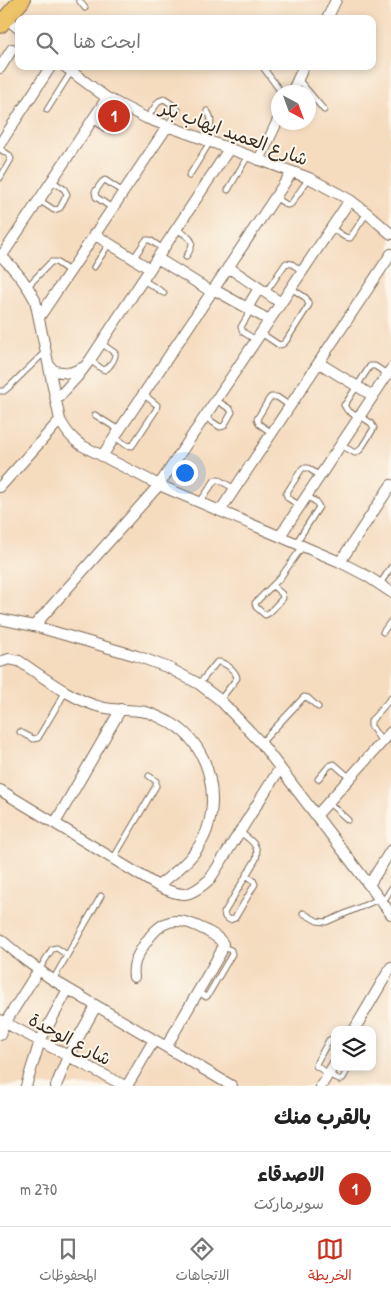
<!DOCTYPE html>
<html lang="ar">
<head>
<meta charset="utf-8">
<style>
  body { margin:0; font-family:"Patrick Hand","Playpen Sans Arabic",sans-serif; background:#f2f2f2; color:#222; direction:rtl }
  .controls { position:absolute; right:15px; bottom:15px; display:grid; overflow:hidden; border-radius:10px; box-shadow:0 2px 8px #0003 }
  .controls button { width:45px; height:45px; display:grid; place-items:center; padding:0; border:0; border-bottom:1px solid #e0e0e0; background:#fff; color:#222; font:25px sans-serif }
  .compass { position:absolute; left:271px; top:85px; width:45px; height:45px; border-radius:50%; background:#fff; box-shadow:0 2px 8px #0003; rotate:139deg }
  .you { position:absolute; left:184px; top:472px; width:18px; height:18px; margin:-12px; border:4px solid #fff; border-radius:50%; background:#1a73e8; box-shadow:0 0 0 8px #1a73e833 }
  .badge { display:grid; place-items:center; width:32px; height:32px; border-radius:50%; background:#c8321e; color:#fff; font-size:16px; font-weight:700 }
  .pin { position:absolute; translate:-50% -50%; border:2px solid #fff; box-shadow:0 1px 5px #0006 }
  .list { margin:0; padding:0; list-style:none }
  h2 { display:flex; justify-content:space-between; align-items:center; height:65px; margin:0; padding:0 20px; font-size:21px }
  h2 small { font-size:16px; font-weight:400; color:#767676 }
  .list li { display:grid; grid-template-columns:32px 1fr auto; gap:15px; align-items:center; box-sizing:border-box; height:75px; padding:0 20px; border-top:1px solid #e0e0e0 }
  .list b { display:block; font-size:19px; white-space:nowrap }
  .list p { margin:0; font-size:16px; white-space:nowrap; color:#767676 }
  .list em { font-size:16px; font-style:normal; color:#767676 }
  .icon { flex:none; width:28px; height:28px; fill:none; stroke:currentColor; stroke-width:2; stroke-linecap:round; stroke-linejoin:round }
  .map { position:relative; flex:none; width:391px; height:1086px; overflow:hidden; direction:ltr }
  .search { position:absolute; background:#fff; box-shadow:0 2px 8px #0003; left:15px; right:15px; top:15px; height:55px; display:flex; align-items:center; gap:12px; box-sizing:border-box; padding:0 18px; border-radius:10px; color:#767676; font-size:19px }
  .sheet { height:140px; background:#fff }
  nav { display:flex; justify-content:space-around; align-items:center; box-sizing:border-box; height:70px; border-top:1px solid #e0e0e0; background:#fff; font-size:14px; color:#767676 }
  nav a { display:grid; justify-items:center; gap:2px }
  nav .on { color:#c8321e }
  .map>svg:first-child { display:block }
</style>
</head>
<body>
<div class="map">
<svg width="391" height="1086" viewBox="0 0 391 1086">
  <rect width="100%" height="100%" fill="#fbf7ec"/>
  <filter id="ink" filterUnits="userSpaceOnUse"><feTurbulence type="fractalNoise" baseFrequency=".02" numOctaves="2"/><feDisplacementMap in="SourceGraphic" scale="10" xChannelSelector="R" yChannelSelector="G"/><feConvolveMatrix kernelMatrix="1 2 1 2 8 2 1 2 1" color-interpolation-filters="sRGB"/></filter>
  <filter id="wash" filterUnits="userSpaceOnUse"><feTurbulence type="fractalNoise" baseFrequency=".0096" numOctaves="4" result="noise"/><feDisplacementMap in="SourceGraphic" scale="20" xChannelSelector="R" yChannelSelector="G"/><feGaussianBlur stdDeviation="1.12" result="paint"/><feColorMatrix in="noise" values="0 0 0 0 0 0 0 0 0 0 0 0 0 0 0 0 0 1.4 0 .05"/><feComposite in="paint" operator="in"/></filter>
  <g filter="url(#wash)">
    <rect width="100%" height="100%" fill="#f5dcbf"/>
  </g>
  <g filter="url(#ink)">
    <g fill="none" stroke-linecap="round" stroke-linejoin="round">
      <defs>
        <path id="lane" d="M79,0l6,8
          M262,66l19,26
          M298,79l26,31
          M47,110l24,-38
          M147,118l12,-17 5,-2 12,8 2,3 -11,16
          M93,120l13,9 6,1 15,-21
          M204,139c5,-10 11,-18 3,-28
          M0,149l9,6 2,4 -11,19
          M189,176l21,-34
          M228,190l20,-34
          M275,197l12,8 4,-1 18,-26
          M39,200l15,10 6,-2 7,-14 -3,-5 -12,-8
          M112,208l-16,-11 -1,-5 7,-10 3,-2 18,12
          M331,228l14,9 5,1 17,-25
          M176,229c16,10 21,11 10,28
          M133,259l13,-19h4l13,9
          M94,267l15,-23
          M143,280l21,13
          M28,286l23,-24h5l13,9
          M266,292l20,-29 6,1 10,7
          M251,310l-10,17 2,5 13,8
          M261,333l18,12 4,-1 3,-3 23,-36 -3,-7 -15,-10
          M90,360l12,9 3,1c5,-3 11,-12 10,-17l-14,-10
          M0,391h4l5,-4 37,-36
          M95,415l24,15
          M205,417l15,10 4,-1 8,-14 -2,-3 -14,-9
          M359,418l-12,-8 -3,-5 2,-2 24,-37h5l12,8
          M272,433l-13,-9 -2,-5 12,-20 2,-2h6l13,9
          M115,437l11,8 6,1 24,-36 1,-5 -14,-11
          M341,445l14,8 5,-3 14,-22 -3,-5 -11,-7
          M200,502l15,-22h4l16,9
          M300,506l-12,-8 -2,-4 15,-24 2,-2h5l12,8
          M296,543l23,-36 -3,-5 -9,-6
          M380,584l11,-17
          M273,586l9,8 1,4 -14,15 -4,2 -9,-8 -1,-4 25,-25 23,-32
          M383,632l8,-11
          M199,684l18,-22c7,-1 19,9 20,16l-17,22
          M20,732l13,7 5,-1 28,-47
          M382,742l-11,-16v-5l20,-23
          M261,743l43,-46 4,1 10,9
          M318,779l11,-13 5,-2 16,14
          M329,803l19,17
          M240,832c10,8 20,13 16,27l-32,54 1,4 5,3 5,-2 20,-34 -2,-4 -7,-5
          M113,859l43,-73v-5l-7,-5
          M383,902l8,-13
          M303,913l14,8 9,1 53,-23
          M39,970l13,-21 5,-1 10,7
          M53,980l48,-84
          M198,992l8,5 2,-2 24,-41 -1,-4 -8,-3
          M335,1038l-6,2 -12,22 -1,4 23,14 4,-2 6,-11"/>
        <path id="street" d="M6,18l13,11
          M327,19l9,-19
          M64,66l43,32 39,20 163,60 41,22 17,13 24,21
          M0,68l12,-19
          M292,92l12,-26
          M0,144l51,-78
          M259,160l19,-40
          M94,234l56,35
          M0,255c15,14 26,27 35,45l25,120c6,11 11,18 21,25l78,40 181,77 27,14 24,16
          M1,257l106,-159
          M157,258l55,34
          M228,267l53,36
          M213,289l56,31
          M247,308l12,-20
          M40,316l127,-189
          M319,363l54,33
          M49,365l5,6 16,2 14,-6
          M56,400l21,-23 13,-17 139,-211
          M102,456l190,-284
          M0,487l60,-67
          M220,511l171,-257
          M280,536l111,-167
          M340,562l51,-77
          M0,619l34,7 103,30 32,12 30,16 21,16 41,43 130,171
          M34,626l125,-141 191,-285
          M0,662l9,-3 10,2c23,15 55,40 82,46 15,4 30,2 45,5 8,2 17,7 25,11 41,22 53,85 28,123 -10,16 -26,28 -41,40
          M0,790l158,96c25,12 32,11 52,-7l70,-111
          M316,816l75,-84
          M55,823l66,-114
          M369,885l22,-35
          M0,939l25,21 28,20 179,106
          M134,977c-2,-13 3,-21 10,-32 17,-27 33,-30 61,-15 7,4 14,7 18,14l-2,8 -55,95
          M0,1020l125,66
          M354,1030l37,-63
          M0,1035l5,-12 33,-52
          M26,1086l14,-45 28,-52
          M56,1086l12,-30 28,-50
          M127,1086l27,-46
          M321,1086l14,-23"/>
        <path id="primary" d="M0,25l22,-25"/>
      </defs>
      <use href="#lane" stroke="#7c6856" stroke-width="7"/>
      <use href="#street" stroke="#7c6856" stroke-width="12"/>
      <use href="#primary" stroke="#7c6856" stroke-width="18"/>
      <use href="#lane" stroke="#fff" stroke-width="5"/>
      <use href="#street" stroke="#fff" stroke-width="10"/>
      <use href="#primary" stroke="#eec469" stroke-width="16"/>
    </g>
  </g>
  <g text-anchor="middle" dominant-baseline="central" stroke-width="4" stroke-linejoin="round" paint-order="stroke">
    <g font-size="18" fill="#3b2a1e" stroke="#fbf7ec">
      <text transform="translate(234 133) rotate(20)">شارع العميد ايهاب بكر</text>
      <text transform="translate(70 1039) rotate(28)">شارع الوحدة</text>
    </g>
  </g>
</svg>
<div class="controls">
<button><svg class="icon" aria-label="layers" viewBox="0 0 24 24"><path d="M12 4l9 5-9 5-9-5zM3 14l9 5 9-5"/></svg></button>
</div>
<svg class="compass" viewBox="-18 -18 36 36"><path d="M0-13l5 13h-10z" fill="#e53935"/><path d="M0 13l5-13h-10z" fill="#767676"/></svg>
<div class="you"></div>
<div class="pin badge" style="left:114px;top:116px">1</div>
<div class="search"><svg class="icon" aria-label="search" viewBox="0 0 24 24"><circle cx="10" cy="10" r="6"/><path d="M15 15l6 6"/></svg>ابحث هنا</div>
</div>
<section class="sheet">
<h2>بالقرب منك<small></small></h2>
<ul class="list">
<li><span class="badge">1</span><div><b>الاصدقاء</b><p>سوبرماركت</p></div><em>270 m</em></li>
</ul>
</section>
<nav>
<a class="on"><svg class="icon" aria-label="map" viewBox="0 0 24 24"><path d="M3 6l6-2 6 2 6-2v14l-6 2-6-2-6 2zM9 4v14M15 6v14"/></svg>الخريطة</a>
<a><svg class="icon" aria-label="directions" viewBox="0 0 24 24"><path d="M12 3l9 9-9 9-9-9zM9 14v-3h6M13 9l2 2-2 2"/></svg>الاتجاهات</a>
<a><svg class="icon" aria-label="saved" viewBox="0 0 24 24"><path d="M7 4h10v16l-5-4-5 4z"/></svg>المحفوظات</a>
</nav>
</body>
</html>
